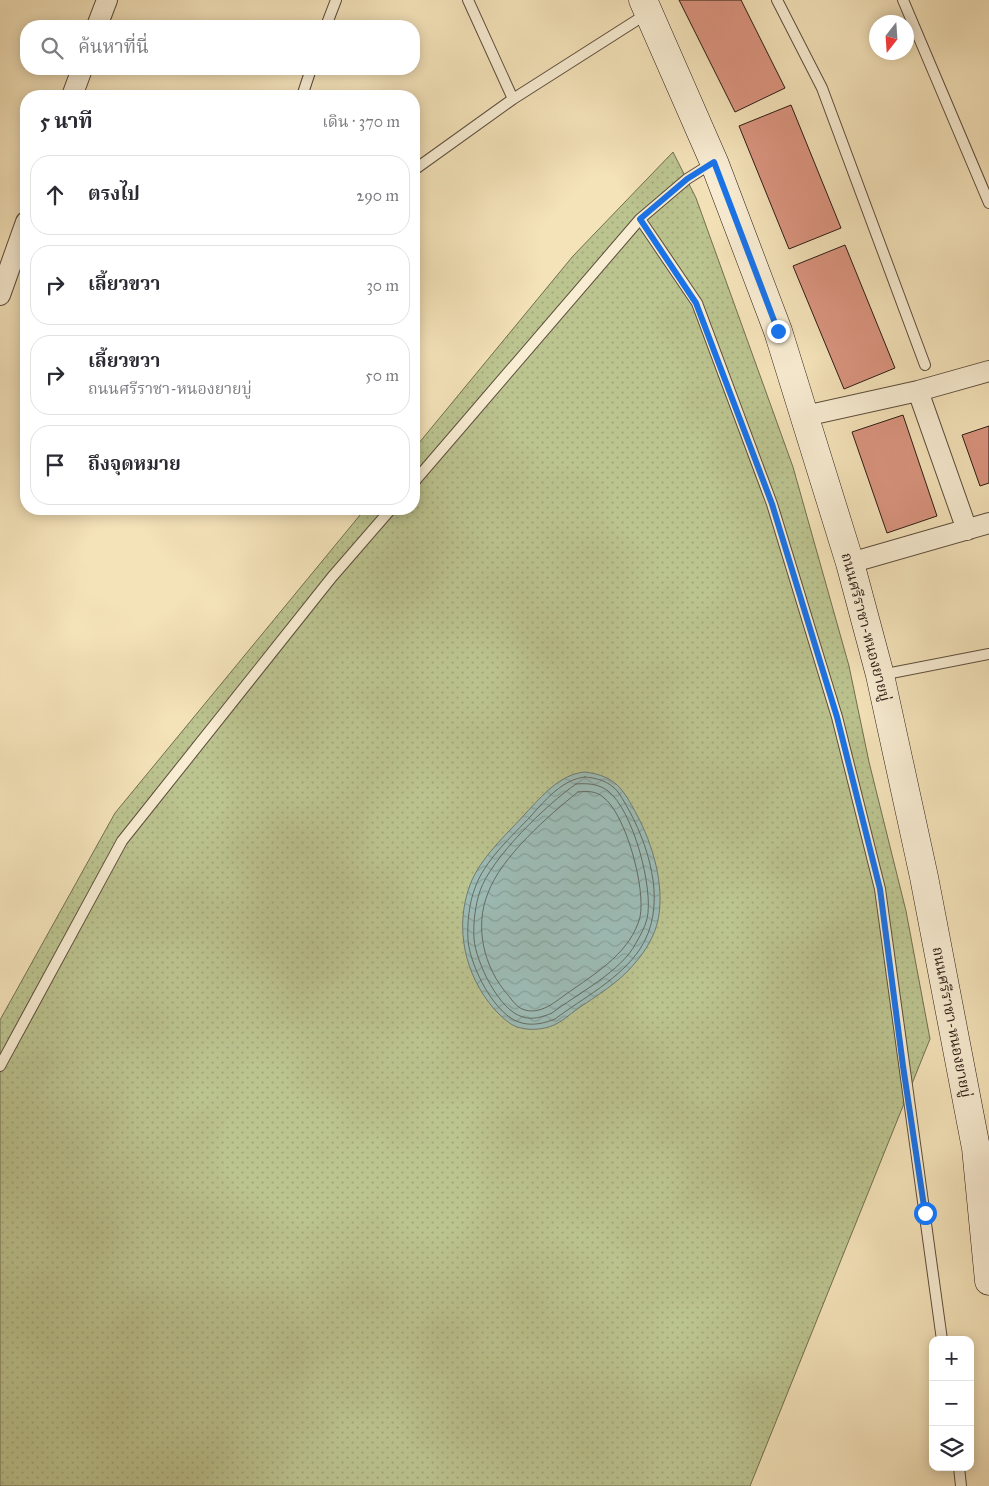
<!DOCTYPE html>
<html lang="th">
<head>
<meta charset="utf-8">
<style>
  body { margin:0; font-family:"IM FELL Great Primer","Noto Serif Thai",serif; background:#f2f2f3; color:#2b2b33 }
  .controls { position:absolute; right:15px; bottom:15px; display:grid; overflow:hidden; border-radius:10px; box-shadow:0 2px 12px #0003 }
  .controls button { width:45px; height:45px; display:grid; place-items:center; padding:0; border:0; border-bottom:1px solid #e1e1e2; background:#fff; color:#2b2b33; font:25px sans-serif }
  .compass { position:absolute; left:869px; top:15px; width:45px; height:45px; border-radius:50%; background:#fff; box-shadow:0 2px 12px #0003; rotate:197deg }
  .stop { position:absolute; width:15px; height:15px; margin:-11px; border:4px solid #1a73e8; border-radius:50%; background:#fff }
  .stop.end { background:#1a73e8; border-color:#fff; box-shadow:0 1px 5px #0008 }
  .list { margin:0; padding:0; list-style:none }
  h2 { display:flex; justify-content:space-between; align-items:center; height:65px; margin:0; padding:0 20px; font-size:21px }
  h2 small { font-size:16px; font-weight:400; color:#7c7c81 }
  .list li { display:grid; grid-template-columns:32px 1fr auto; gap:15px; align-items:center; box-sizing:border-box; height:80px; margin:0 10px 10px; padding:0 10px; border:1px solid #e1e1e2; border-radius:20px }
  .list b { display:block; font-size:19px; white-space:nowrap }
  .list p { margin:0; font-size:16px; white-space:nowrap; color:#7c7c81 }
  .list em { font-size:16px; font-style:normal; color:#7c7c81 }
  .icon { flex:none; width:28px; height:28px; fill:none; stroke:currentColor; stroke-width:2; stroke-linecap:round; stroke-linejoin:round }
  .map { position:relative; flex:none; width:989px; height:1486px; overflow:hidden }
  .search { position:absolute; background:#fff; box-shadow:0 2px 12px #0003; left:20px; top:20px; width:400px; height:55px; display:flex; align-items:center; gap:12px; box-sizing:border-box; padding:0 18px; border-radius:20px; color:#7c7c81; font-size:19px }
  .panel { position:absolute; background:#fff; box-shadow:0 2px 12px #0003; left:20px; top:90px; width:400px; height:425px; border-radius:20px }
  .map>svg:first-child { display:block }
</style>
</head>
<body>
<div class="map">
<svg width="989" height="1486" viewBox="0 0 989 1486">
  <defs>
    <pattern id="green-dots" width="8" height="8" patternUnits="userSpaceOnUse" patternTransform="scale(1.25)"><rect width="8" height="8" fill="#bbc38f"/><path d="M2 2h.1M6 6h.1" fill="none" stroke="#a1a77a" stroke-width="1.8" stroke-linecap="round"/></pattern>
    <pattern id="water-waves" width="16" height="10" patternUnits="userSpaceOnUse" patternTransform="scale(1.25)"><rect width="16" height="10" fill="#9dbcb6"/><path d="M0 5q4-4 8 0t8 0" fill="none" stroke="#87a19c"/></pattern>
  </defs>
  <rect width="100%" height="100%" fill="#f4e2b9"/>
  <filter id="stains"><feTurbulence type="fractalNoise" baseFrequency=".004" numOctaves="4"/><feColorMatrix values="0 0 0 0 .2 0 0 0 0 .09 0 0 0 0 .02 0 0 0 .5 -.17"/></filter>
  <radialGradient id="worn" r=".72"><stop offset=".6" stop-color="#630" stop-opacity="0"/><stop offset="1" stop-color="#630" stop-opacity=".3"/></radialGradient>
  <path fill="url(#green-dots)" stroke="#726f51" d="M673,152l23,46 97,269 56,199 20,96 37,149 24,128 -180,447h-750v-466l115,-207 250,-304h49v-60l159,-193z"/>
  <path fill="url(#water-waves)" stroke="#6f7c75" d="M585,772c31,4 38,17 52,43 16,30 28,71 21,105 -3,15 -13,32 -23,43 -15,19 -39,33 -59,47 -6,4 -12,10 -18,13 -10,6 -26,8 -37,5 -11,-2 -19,-11 -27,-19 -29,-34 -40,-81 -24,-124 10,-27 36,-50 55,-71 17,-18 35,-40 60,-42z"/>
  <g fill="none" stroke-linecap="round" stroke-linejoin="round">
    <path stroke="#646c64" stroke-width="1" d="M585,777c10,1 20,3 28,10 7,5 12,17 17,25 21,40 37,96 10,137 -20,30 -57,49 -85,70 -10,4 -22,7 -33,4 -27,-6 -52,-57 -54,-83 -1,-16 1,-37 7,-52 9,-27 37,-52 56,-72 14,-16 32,-37 54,-39z
      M576,784c12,-1 23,0 32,7 25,19 46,98 39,128 -2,8 -7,17 -11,24 -14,28 -59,51 -84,70 -9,4 -20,7 -29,4 -24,-6 -47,-55 -49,-78 -1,-15 1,-33 6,-48 11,-33 67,-87 96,-107z
      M578,792c9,-1 18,-1 25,5 23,17 43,92 37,120 -9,34 -41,54 -68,73 -14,9 -29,25 -47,20 -8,-2 -13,-10 -17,-15 -24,-27 -34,-68 -20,-102 13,-36 61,-78 90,-101z"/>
  </g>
  <path fill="#da947f" stroke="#2a1b13" d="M679,0h62l44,88 -50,24z
    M791,105l50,123 -52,21 -50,-123z
    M845,245l50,123 -51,21 -51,-123z
    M903,415l34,101 -50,17 -35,-101z
    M989,426v57l-9,3 -18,-51z"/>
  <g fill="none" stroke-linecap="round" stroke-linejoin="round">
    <defs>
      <path id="service" d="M468,0l45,99
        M777,0l45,88 103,277
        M903,0l86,203
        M326,26l10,-26
        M302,96l9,-27
        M714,162l-27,17 -47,40 57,84 75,201 65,213 43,172 62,451
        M414,170l99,-71 135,-86
        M414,482l226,-263
        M881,675l108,-21
        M0,1066l122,-225 210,-264 59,-68
        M959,1467l2,19"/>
      <path id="minor" d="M97,26l10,-26
        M72,96l10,-27
        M0,295l26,-73
        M918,391l49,139
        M805,416l113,-25 71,-20
        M850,563l139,-40"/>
      <path id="secondary" d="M643,0l71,162 64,169 72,232 30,112 44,202 52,271 13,133"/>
    </defs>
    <use href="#service" stroke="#5c4d3c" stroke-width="12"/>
    <use href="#minor" stroke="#5c4d3c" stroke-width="22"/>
    <use href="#secondary" stroke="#2a1b13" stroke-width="29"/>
    <use href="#service" stroke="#f8ecd2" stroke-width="10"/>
    <use href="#minor" stroke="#f8ecd2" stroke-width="20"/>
    <use href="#secondary" stroke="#f8ecd2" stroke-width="28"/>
  </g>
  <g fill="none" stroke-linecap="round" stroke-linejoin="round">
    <path stroke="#1a73e8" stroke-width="6" d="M778,331l-64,-169 -27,17 -47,40 56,84 76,201 65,213 43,172 23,177 22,147"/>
  </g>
  <g text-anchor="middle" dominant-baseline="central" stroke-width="5" stroke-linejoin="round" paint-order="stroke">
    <g font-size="15" fill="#2a1b13" stroke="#f8ecd2">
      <text transform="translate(866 627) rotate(75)">ถนนศรีราชา-หนองยายบู่</text>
      <text transform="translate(952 1022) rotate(79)">ถนนศรีราชา-หนองยายบู่</text>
    </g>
  </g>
  <rect width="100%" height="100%" filter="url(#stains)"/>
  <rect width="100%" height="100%" fill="url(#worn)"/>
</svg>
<div class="controls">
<button>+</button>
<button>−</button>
<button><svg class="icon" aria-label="layers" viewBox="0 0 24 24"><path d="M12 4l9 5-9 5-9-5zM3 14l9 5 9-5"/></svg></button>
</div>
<svg class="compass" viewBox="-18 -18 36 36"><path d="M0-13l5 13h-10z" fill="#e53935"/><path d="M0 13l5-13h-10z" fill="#7c7c81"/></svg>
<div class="stop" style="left:925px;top:1213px"></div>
<div class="stop end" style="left:778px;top:331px"></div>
<div class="search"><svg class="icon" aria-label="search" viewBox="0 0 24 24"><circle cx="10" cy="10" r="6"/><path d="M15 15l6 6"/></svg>ค้นหาที่นี่</div>
<section class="panel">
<h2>5 นาที<small>เดิน · 370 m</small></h2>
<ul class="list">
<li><svg class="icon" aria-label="ahead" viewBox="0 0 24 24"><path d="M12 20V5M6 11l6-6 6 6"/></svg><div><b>ตรงไป</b></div><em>290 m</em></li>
<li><svg class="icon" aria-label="right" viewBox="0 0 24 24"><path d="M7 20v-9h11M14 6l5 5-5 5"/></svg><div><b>เลี้ยวขวา</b></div><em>30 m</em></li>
<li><svg class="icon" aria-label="right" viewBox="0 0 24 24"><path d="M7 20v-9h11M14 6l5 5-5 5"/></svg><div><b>เลี้ยวขวา</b><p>ถนนศรีราชา-หนองยายบู่</p></div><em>50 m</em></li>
<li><svg class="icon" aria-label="arrive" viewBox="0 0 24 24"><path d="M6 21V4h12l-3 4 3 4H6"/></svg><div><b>ถึงจุดหมาย</b></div></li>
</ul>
</section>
</div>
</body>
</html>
